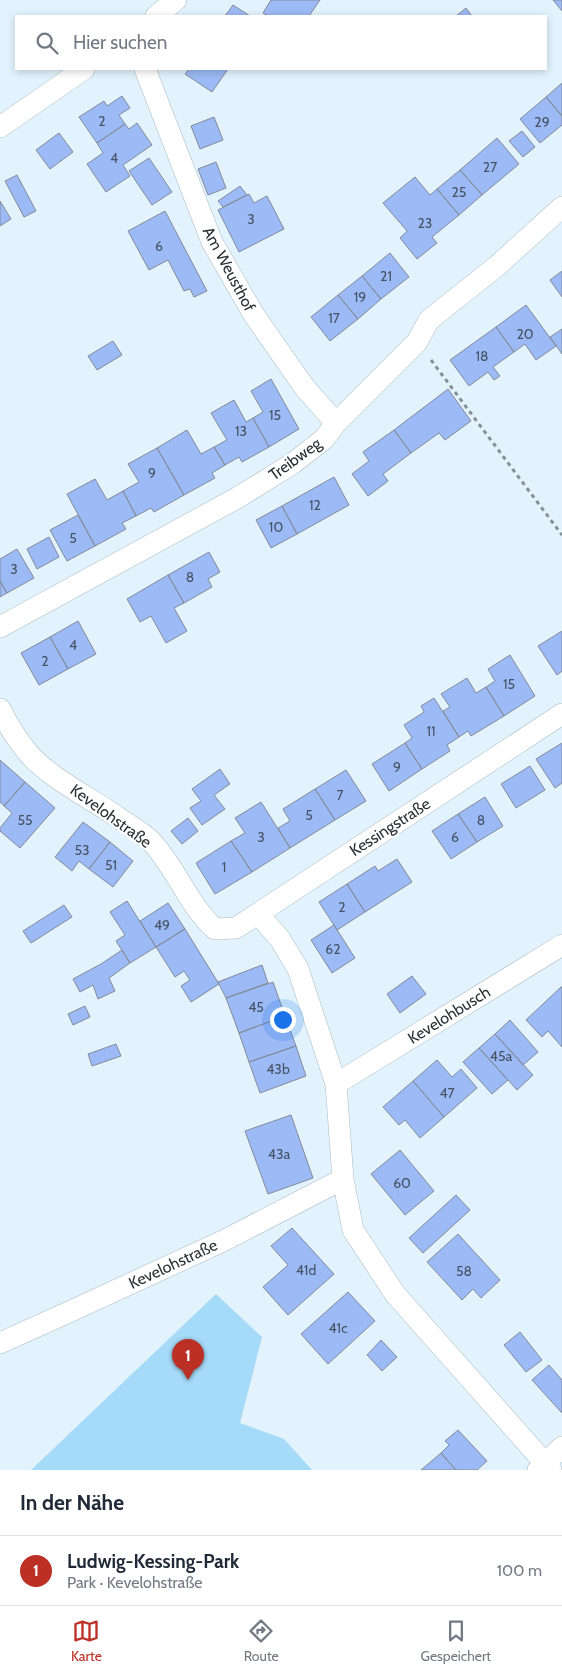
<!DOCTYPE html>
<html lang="de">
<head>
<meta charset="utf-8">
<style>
  body { margin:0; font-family:Cabin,sans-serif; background:#f2f2f3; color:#1f2937 }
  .you { position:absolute; left:282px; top:1019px; width:18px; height:18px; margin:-12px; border:4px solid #fff; border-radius:50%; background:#1a73e8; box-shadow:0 0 0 8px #1a73e833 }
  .badge { display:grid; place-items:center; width:32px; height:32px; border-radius:50%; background:#bc2f25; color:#fff; font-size:16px; font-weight:700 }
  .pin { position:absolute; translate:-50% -41px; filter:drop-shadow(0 1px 2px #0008) }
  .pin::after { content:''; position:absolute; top:26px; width:18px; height:15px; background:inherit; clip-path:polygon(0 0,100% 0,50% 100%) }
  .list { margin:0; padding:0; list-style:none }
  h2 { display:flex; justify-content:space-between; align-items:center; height:65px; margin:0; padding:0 20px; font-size:21px }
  h2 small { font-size:16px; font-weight:400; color:#747a83 }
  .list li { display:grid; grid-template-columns:32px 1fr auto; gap:15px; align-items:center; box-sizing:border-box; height:70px; padding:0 20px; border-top:1px solid #e0e1e3 }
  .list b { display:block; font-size:19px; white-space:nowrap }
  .list p { margin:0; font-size:16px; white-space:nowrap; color:#747a83 }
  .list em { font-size:16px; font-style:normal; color:#747a83 }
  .icon { flex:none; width:28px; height:28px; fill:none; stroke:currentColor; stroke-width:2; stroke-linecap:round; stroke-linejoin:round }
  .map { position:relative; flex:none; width:562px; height:1470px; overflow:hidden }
  .search { position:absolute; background:#fff; box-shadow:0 2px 8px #0003; left:15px; right:15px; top:15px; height:55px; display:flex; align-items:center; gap:12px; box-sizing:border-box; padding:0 18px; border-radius:0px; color:#747a83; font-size:19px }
  .sheet { height:135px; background:#fff }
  nav { display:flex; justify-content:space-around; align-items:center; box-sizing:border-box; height:70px; border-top:1px solid #e0e1e3; background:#fff; font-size:14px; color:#747a83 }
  nav a { display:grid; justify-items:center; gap:2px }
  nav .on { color:#bc2f25 }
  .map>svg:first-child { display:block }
</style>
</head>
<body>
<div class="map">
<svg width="562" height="1470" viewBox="0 0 562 1470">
  <rect width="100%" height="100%" fill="#e2f3fd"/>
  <path fill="#a5daf8" d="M216,1294l46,43 -22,86 44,16 28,31h-281z"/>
  <path fill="#9cbaf5" stroke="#838a98" d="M271,0h49l-11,16h-41l-5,-3z
    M553,0h9v11z
    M233,5l17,11h-25z
    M466,8l6,8h-16z
    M189,69h39l-16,23 -27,-18z
    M562,83v33l-16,-19z
    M122,96l8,12 -11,7 6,9 -28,19 -18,-26 25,-16 3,5z
    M546,97l16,19v9l-22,18 -20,-24z
    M214,117l9,23 -23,9 -9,-23z
    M137,123l15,22 -29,20 7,11 -24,16 -19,-28 16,-11 -6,-10 28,-19 4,5z
    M522,131l13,16 -12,10 -14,-16z
    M59,133l14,19 -23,17 -14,-19z
    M497,138l22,26 -37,31 -22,-25z
    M149,158l23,34 -20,13 -23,-34z
    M216,162l10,26 -18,7 -10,-26z
    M460,170l22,25 -23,20 -22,-26z
    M17,175l19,36 -12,6 -19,-36z
    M415,177l15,18 7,-6 22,26 -27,22 5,6 -20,16 -17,-21 7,-7 -24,-28z
    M240,186l7,9 -24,12 -5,-6z
    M249,194l5,9 13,-7 17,33 -45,23 -21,-42z
    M0,201l11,18 -11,7z
    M165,211l42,80 -13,6 -4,-8 -6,2 -16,-31 -19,10 -21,-39z
    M390,253l19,24 -28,22 -19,-23z
    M562,271v26l-12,-17z
    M362,276l19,23 -23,20 -20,-24z
    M338,295l20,24 -28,22 -19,-24z
    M526,305l30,41 -20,14 -11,-16 -11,8 -18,-25z
    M496,327l18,25 -21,15 7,9 -6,4 -6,-8 -19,14 -19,-26z
    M562,329v25l-12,-17z
    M113,341l9,14 -25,15 -9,-14z
    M271,379l28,50 -30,18 -16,-29 10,-6 -12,-21z
    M448,389l23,32 -26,19 -6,-7 -28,20 -17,-23z
    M234,400l12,22 7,-4 16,29 -27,15 -3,-5 -14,8 -11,-18 13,-7 -16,-27z
    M187,430l14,24 13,-7 11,18 -13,8 3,5 -31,17 -27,-47z
    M394,430l17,23 -28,21 5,7 -20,15 -16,-22 17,-13 -6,-9z
    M157,448l27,47 -30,17 -3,-4 -15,8 -13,-25 16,-9 -11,-18z
    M334,477l15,28 -52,29 -15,-28z
    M95,479l12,21 16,-9 13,25 -14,7 4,6 -31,17 -28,-52z
    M282,506l15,28 -26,14 -15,-28z
    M78,515l17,31 -28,15 -17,-31z
    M49,537l10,20 -22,12 -10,-20z
    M17,549l17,29 -27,15 -7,-12v-22z
    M209,552l11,20 -12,7 4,8 -28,16 -16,-28z
    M168,575l16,28 -10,5 13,23 -21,12 -15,-27 -11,6 -13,-23z
    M0,581l7,12 -7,4z
    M78,621l18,33 -28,15 -18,-32z
    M562,631v40l-5,4 -19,-29z
    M50,637l18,32 -29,16 -18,-32z
    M510,655l25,41 -31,20 -18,-29 9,-6 -7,-12z
    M467,678l9,15 10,-6 18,29 -33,20 -3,-5 -9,6 -16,-26 7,-4 -9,-13z
    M434,698l25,39 -12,8 3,6 -28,18 -17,-26 7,-5 -8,-13 20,-13 -3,-6z
    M405,743l17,26 -33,22 -17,-27z
    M562,743v40l-7,5 -19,-29z
    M0,760l25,22 -21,24 -4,-4z
    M530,766l15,24 -29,18 -15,-24z
    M220,769l10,15 -16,11 11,14 -23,16 -12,-17 11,-7 -9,-12z
    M346,770l20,31 -31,19 -20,-31z
    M25,782l30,26 -35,40 -20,-17v-3l12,-15 -8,-7z
    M315,789l20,31 -45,28 -12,-20 12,-7 -7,-12z
    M485,797l18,29 -26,16 -19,-28z
    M261,802l29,46 -38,24 -21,-31 14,-8 -10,-15z
    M458,814l19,28 -26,17 -19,-28z
    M188,818l10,13 -16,13 -11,-13z
    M83,822l27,20 -21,27 -10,-8 -7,10 -17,-14z
    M231,841l21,31 -37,22 -19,-31z
    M110,842l23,19 -20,26 -24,-18z
    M397,859l15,23 -47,30 -18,-28 28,-18 3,5z
    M347,884l18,28 -28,18 -18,-28z
    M127,901l29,46 -26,16 -14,-22 9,-6 -15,-23z
    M168,903l17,26 -29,18 -16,-26z
    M64,905l8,12 -41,26 -8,-12z
    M334,925l21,33 -23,15 -21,-33z
    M185,929l34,55 -28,18 -10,-16 9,-6 -6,-9 -9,6 -19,-30z
    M122,950l8,13 -21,15 6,13 -17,8 -5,-14 -13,7 -7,-13 28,-15z
    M262,965l6,18 -42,15 -8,-16z
    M412,976l14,18 -26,19 -13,-19z
    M273,982l12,34 -46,17 -13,-35z
    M561,987h1v60l-14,-16 -6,6 -16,-17z
    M85,1006l5,11 -17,8 -5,-11z
    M285,1016l11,30 -47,16 -10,-29z
    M510,1020l28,32 -15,13 -28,-31z
    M495,1034l38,41 -16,15 -38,-42z
    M116,1044l5,12 -29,10 -4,-12z
    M296,1046l10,30 -46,17 -11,-31z
    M479,1048l29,32 -16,14 -29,-32z
    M437,1060l15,17 9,-8 16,19 -33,29 -31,-36z
    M413,1081l31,36 -24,21 -15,-18 -6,5 -16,-18z
    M291,1115l22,63 -45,16 -23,-63z
    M400,1150l34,41 -29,24 -34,-41z
    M456,1195l14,15 -47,43 -14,-15z
    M292,1228l42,46 -46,41 -25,-28 25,-22 -17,-19z
    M458,1234l42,46 -19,18 -8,-9 -11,11 -35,-38z
    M348,1292l27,29 -47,43 -27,-30z
    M520,1332l22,28 -16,12 -22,-27z
    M381,1340l16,17 -15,14 -15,-16z
    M549,1365l13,15v33l-30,-33z
    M458,1430l29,31 -10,9h-21l-15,-17 8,-8 -4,-4z
    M441,1453l15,17h-35z"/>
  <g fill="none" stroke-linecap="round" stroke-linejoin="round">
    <defs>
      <path id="minor" d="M156,16l20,-16
        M145,69l67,173 42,73 51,73 31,35
        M0,127l84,-58
        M0,627l237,-129 55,-34 32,-25 12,-16 81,-81 12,-22 68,-54 65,-59
        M0,709c8,16 17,31 29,45 21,24 63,45 90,64 10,7 22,14 31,22 26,27 38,65 65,89l21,-1 326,-214
        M258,914l22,25 18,30 38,115 7,95 10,51 42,64 156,176
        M336,1084l226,-139
        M0,1343l69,-31 156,-72 118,-61
        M538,1470l24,-23"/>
    </defs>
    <use href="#minor" stroke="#aabac3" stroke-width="22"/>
    <path stroke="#848f96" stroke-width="3" stroke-dasharray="4 4" stroke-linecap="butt" d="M431,360l131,175"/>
    <use href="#minor" stroke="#fff" stroke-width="21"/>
  </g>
  <g text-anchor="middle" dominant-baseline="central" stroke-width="4.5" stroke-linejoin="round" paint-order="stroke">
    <g font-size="14" fill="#465365">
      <text x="102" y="121">2</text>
      <text x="542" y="122">29</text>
      <text x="114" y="158">4</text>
      <text x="490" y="167">27</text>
      <text x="459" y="192">25</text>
      <text x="251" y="219">3</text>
      <text x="425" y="223">23</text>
      <text x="159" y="246">6</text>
      <text x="386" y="276">21</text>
      <text x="360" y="297">19</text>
      <text x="334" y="318">17</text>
      <text x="525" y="334">20</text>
      <text x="482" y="356">18</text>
      <text x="275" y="415">15</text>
      <text x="241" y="431">13</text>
      <text x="152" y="473">9</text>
      <text x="315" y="505">12</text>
      <text x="276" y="527">10</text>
      <text x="73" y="538">5</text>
      <text x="14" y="569">3</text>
      <text x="190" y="577">8</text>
      <text x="73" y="645">4</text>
      <text x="45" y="661">2</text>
      <text x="509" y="684">15</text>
      <text x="431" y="731">11</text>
      <text x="397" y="767">9</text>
      <text x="340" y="795">7</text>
      <text x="309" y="815">5</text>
      <text x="25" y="820">55</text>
      <text x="481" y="820">8</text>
      <text x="261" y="837">3</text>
      <text x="455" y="837">6</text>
      <text x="82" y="850">53</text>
      <text x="111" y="865">51</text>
      <text x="224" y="867">1</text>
      <text x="342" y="907">2</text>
      <text x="162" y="925">49</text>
      <text x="333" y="949">62</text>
      <text x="256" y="1007">45</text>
      <text x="501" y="1056">45a</text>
      <text x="278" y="1069">43b</text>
      <text x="447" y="1093">47</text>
      <text x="279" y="1154">43a</text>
      <text x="402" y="1183">60</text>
      <text x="306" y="1270">41d</text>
      <text x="464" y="1271">58</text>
      <text x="338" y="1328">41c</text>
    </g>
    <g font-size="16" fill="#2a3135" stroke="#fff">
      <text transform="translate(229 269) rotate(62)">Am Weusthof</text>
      <text transform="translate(295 459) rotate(-36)">Treibweg</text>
      <text transform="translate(111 816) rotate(36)">Kevelohstraße</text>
      <text transform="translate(390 827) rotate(-33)">Kessingstraße</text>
      <text transform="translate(449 1015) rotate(-32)">Kevelohbusch</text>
      <text transform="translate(173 1264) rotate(-25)">Kevelohstraße</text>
    </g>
  </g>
</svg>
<div class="you"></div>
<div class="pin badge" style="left:188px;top:1380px">1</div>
<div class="search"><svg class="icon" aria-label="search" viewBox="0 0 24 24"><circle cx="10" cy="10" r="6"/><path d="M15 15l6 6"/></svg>Hier suchen</div>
</div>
<section class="sheet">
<h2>In der Nähe<small></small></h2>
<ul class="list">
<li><span class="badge">1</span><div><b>Ludwig-Kessing-Park</b><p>Park · Kevelohstraße</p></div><em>100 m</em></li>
</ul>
</section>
<nav>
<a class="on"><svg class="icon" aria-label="map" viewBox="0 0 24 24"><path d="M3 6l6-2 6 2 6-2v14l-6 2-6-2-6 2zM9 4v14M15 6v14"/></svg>Karte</a>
<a><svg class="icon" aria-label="directions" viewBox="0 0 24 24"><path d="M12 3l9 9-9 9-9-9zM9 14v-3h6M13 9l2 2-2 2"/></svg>Route</a>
<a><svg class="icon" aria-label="saved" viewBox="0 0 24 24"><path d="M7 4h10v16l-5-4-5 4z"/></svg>Gespeichert</a>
</nav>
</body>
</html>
